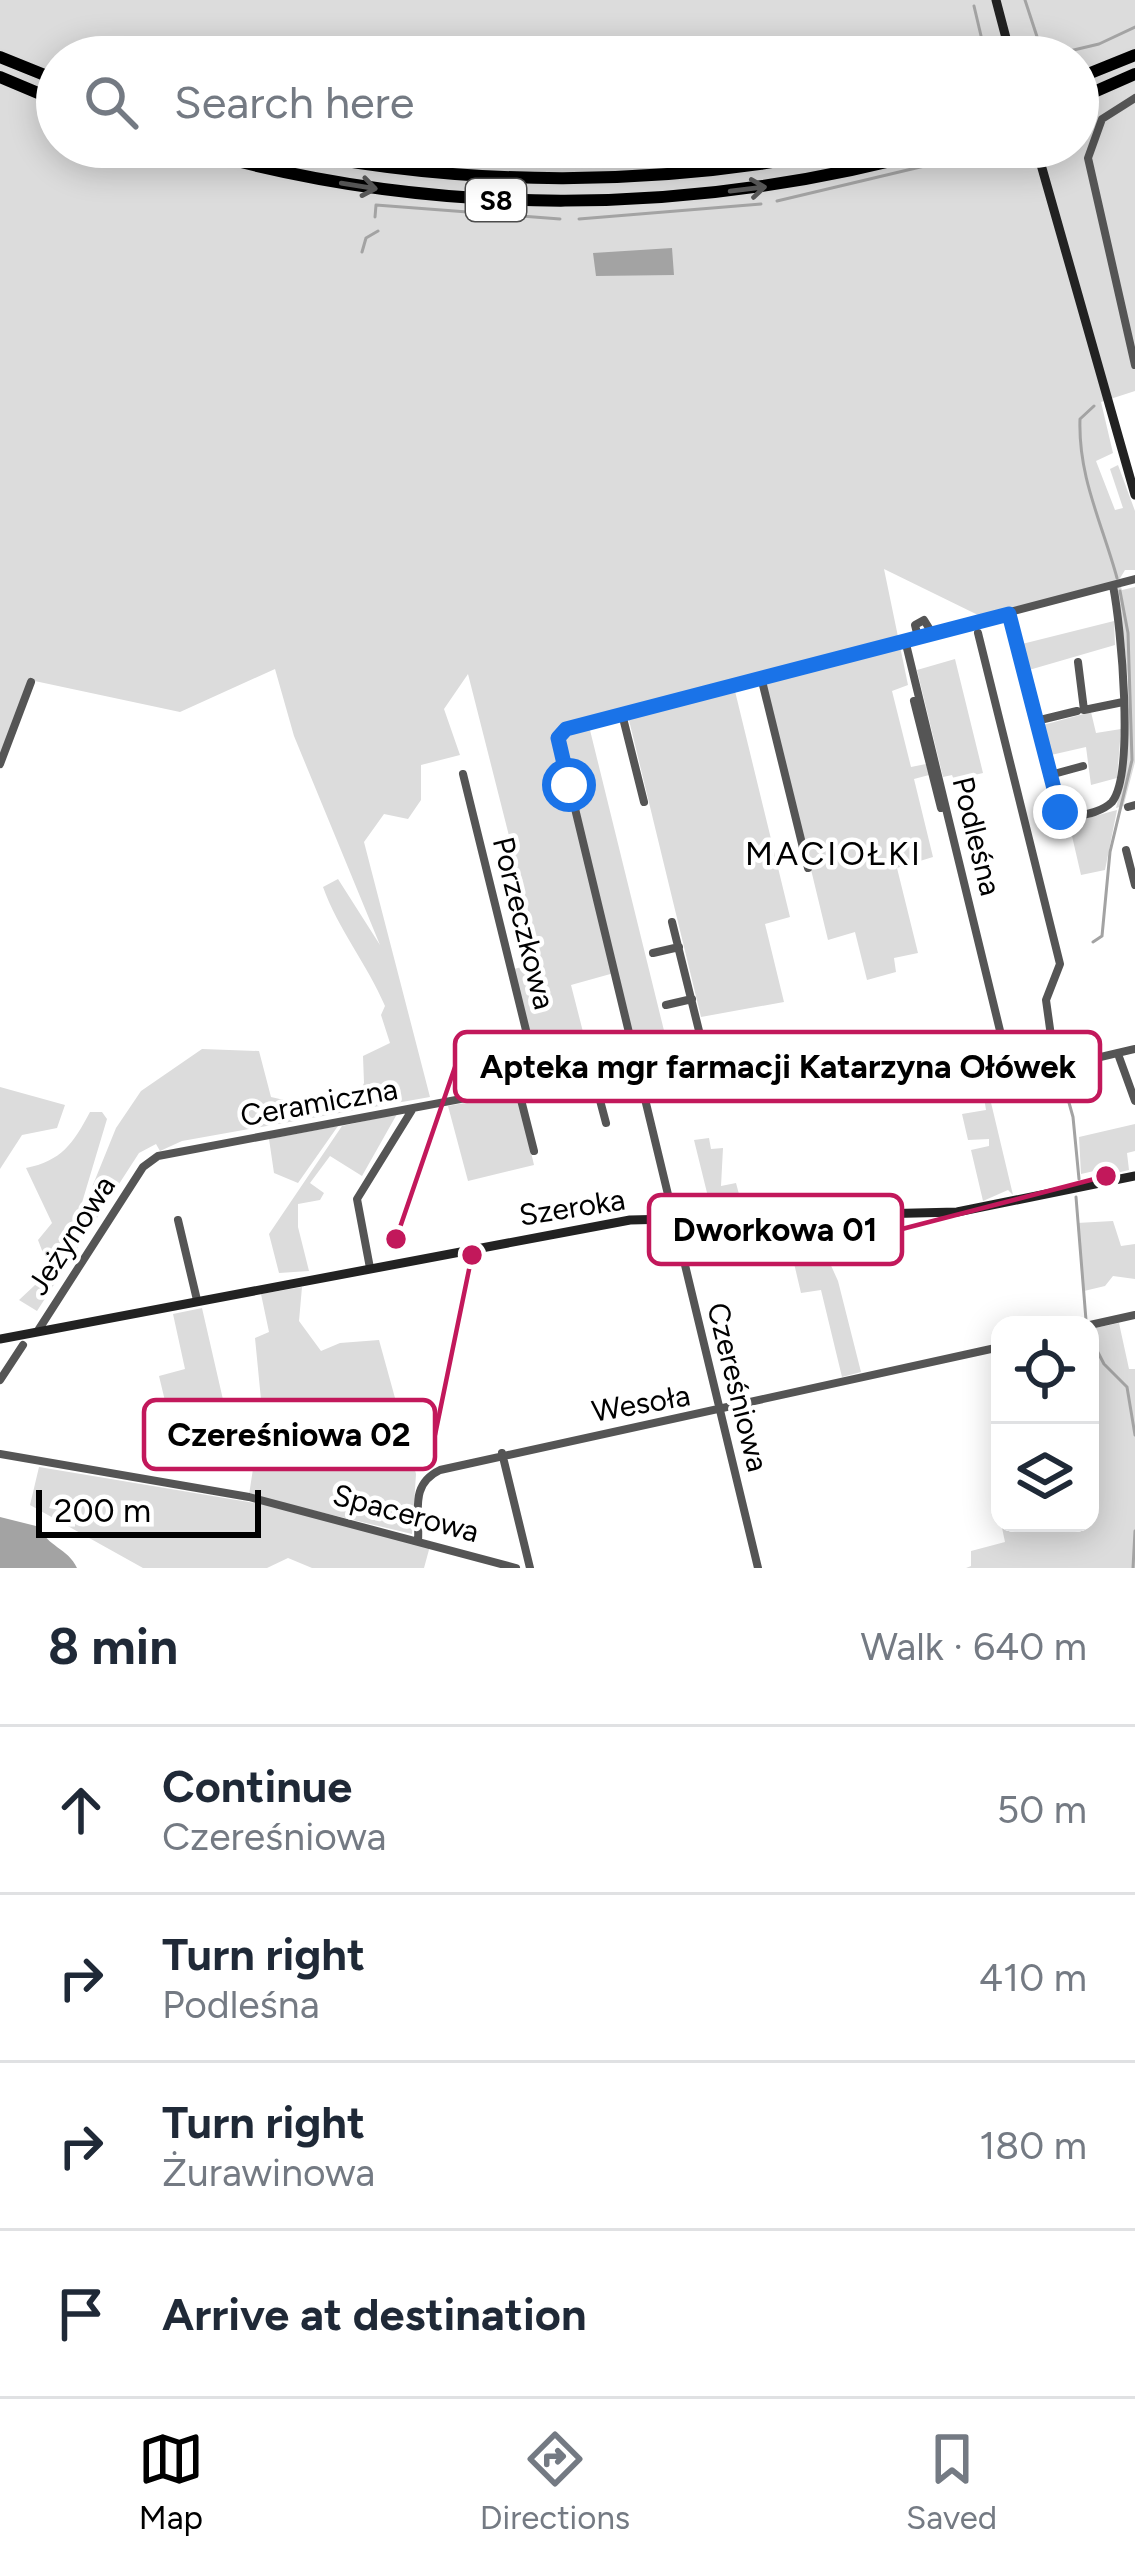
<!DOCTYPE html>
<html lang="en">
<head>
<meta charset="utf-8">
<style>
  body { margin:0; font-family:Figtree,sans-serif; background:#f2f2f3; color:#1f2937 }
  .controls { position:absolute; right:36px; bottom:36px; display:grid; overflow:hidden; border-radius:24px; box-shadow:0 6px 30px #0003 }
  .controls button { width:108px; height:108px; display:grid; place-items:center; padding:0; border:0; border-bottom:3px solid #e0e1e3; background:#fff; color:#1f2937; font:60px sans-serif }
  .scale { position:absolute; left:36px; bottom:30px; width:225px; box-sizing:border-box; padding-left:12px; border:6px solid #000; border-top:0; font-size:33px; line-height:42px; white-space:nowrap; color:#000; -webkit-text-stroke:9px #fff; paint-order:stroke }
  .stop { position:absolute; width:36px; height:36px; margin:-27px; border:9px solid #1a73e8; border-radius:50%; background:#fff }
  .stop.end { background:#1a73e8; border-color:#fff; box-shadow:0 3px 12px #0008 }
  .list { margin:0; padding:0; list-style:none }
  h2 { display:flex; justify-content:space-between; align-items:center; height:156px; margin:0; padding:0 48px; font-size:51px }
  h2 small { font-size:39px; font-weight:400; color:#747a83 }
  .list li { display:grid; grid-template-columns:78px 1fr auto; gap:36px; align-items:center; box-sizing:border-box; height:168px; padding:0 48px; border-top:3px solid #e0e1e3 }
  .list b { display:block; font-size:45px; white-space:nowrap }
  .list p { margin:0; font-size:39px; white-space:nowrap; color:#747a83 }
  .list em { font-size:39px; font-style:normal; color:#747a83 }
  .icon { flex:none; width:66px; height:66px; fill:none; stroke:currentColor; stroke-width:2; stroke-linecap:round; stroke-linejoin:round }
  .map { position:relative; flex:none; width:1135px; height:1568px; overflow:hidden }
  .search { position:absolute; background:#fff; box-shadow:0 6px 30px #0003; left:36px; right:36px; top:36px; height:132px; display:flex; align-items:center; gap:30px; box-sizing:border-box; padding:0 42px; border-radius:66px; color:#747a83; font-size:45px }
  .sheet { height:828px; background:#fff }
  nav { display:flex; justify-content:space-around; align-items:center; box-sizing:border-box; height:168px; border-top:3px solid #e0e1e3; background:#fff; font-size:33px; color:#747a83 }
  nav a { display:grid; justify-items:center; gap:6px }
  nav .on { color:#000 }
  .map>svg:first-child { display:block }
</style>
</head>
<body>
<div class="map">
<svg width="1135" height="1568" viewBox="0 0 1135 1568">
  <rect width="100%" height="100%" fill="#fff"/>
  <path fill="#dcdcdc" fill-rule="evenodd" d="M0,0h1135v391l-34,11 12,51 -17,8 19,49 8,-2 -13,-39 8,-4 17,46v59h-10l-6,10 3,10 13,-3v175l-11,42 11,-1 -19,5c18,-68 18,-156 -7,-222l-129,30 -96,-47 24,116 -16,6 19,76 15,-3 3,11 -15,4 19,78 -36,11 21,85 -24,5 2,14 -29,8 -12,-48 -27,8 -63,-261 -31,8 56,230 -25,7 19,78 -83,15 -73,-301 -39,10 82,333 -34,3 -23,-89 -43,12 22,86 -52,7 -27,-109 27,-7 -73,-288 -24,35 16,46 -39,10v35l-13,19 -24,-5 -20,28 66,255 -248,44 -22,10 -4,-7 -17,9 -102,158 -18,-11 32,-30 18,-26 47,-116 25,-37 61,-42 57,2 12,46 13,3 7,10 66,-12 7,-15 -1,-27 27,-13 -9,-28 4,-9c-18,-42 -47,-77 -62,-119l15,-8 42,66 -86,-209 -19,-67 -95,43 -150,-32 -30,80zM57,57h1021v90h-1021z
    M1114,621l1,24 -86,25 -7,-26z
    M955,659l28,114 -29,7 -2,-5 -9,2 -26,-107z
    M1091,712l5,21 25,-4 -4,49 -26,7 -5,-38 -35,8 -8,-30z
    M1117,810l-12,60 -24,5 -12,-52z
    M0,1087l65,18 -8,23 -35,7 -22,34z
    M988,1090l25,105 -5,-5 -25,11 -12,-51 18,-4v-7l-21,1 -6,-26 24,-4 -3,-19z
    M517,1093l17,72 -66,16 -20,-75z
    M90,1112h12l5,7 -29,97 -30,50 -10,-26 14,-17 -26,-55c35,-7 47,-24 64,-56z
    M397,1114l-35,62 -32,-20 -20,27 14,10 -4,7 -22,4v23l11,44 -30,2 -10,-39 73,-108z
    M1135,1124v27l-8,2 2,17 -33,8 -2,-7 -13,3 -2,-37z
    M338,1126l-40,57 -24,-10 -5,-34z
    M709,1138l2,11 12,-1 -2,38 15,-3 7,26h-32l-17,-69z
    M1113,1221l8,25 14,-2v35l-22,-3 -8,10 -21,5 -7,-68z
    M809,1224l4,18 7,-1 18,40 23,91 -19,5 -21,-87 -20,3 -16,-68z
    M302,1287l-3,34 22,30 19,-8 39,-3 37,134 -4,60 -163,-39 13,-85 -7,-72 14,-6 -8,-38z
    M202,1308l22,96 -7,33 -45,-7 -13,-54 26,-7 -12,-55z
    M1119,1323l10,46h6v199h-169l5,-2v-15l34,-9 -4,-19h89v-194z
    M39,1467l234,39 157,40 -6,22h-112l-24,-10 -21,10h-124l-113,-63z"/>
  <path fill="#a3a3a3" d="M672,248l2,27 -78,1 -3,-23z
    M0,1517l40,10c6,19 28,21 37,41h-77z"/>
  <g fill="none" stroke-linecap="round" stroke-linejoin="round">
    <path stroke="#a3a3a3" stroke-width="3" d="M1025,0l18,55
      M974,6l12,51
      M878,57l68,-14
      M1044,57l55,-13 36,-17
      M363,147c136,22 277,19 414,0
      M777,201l198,-47
      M375,217l1,-12 184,14
      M579,219l182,-15
      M362,252l4,-14 12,-7
      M1094,406l-14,13c-2,58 22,104 37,159
      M1093,942l9,-6 8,-84 22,-92 -4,-127 -8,-42
      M1061,1074l12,43 6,62
      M1076,1197l10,123
      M1090,1337l14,27 23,23 8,48
      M1133,1568l2,-37"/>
    <defs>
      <path id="highway" d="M0,57l57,23
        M0,77l57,24
        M1078,78l57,-23
        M1078,99l57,-25
        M185,147c249,73 511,70 760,0
        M271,147c192,42 392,41 584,0"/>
    </defs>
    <use href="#highway" stroke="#dbdbdb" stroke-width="18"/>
    <path stroke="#555" stroke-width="8" d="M1135,98l-33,21 -14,39 47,207
      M1008,613l51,199 9,6c14,-3 33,-5 44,-16 23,-29 9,-177 1,-216
      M978,633l82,331 -14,36 5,36 -4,9
      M918,637l-3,-12 9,-5 8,13
      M905,640l98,403
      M1078,662l6,48 39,-8
      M761,677l47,191
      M914,701l27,107
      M622,714l22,88
      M1036,721l41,-10
      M0,764l31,-82
      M463,774l76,309
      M1050,775l33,-9
      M1128,807l7,-2
      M1126,850l9,35
      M672,922l35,141
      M653,953l26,-6
      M666,1005l26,-6
      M1118,1054l17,47
      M678,1056l26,-4
      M593,1074l13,49
      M518,1088l16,63
      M178,1220l19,80
      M370,1268l-13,-69 55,-89
      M1090,1325l45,-10
      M39,1329l104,-162 15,-11 478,-90 377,-24 30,1 15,24 77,-18
      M0,1380l23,-35
      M502,1453l28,115
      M0,1454l249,43 267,71
      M418,1541c2,-29 -9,-56 22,-71l560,-123
      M758,1568l-200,-830 8,-9 569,-150"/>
    <path stroke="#222" stroke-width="9" d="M996,0l15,57
      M1036,147l99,348
      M0,1339l630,-119 327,-8 178,-36"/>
    <use href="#highway" stroke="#000" stroke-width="12"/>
  </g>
  <defs><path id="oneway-shaft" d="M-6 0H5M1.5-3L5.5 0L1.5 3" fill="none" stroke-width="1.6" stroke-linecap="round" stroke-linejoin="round" transform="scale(3)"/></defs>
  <g stroke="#595959">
    <use href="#oneway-shaft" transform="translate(359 186) rotate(9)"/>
    <use href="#oneway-shaft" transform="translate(748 189) rotate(-7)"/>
  </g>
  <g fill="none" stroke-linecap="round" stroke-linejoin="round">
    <path stroke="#1a73e8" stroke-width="15" d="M569,785l-11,-47 8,-9 443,-115 51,198"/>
  </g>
  <g text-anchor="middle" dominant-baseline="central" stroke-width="9" stroke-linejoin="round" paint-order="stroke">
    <rect fill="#fff" stroke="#4c4c4c" stroke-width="3" x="466" y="179" width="60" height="42" rx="9"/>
    <g font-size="27" font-weight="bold" fill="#000">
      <text x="496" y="200">S8</text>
    </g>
    <g font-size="30" fill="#000" stroke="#fff">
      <text transform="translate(977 836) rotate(76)">Podleśna</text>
      <text transform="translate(524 923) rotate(76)">Porzeczkowa</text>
      <text transform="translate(319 1102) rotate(-10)">Ceramiczna</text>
      <text transform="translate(572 1207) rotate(-9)">Szeroka</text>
      <text transform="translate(71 1235) rotate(-57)">Jeżynowa</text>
      <text transform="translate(738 1387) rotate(76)">Czereśniowa</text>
      <text transform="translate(641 1403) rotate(-10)">Wesoła</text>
      <text transform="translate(406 1513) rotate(15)">Spacerowa</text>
    </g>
    <g font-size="33" letter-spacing="3" fill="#000" stroke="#fff">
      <text x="834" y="853">MACIOŁKI</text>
    </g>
  </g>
  <path fill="none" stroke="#c2185b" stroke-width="4.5" d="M396 1239L455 1067M1106 1176L902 1229M472 1255L435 1435"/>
  <g fill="#c2185b" stroke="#fff" stroke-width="4.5">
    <circle cx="396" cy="1239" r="12"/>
    <circle cx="1106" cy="1176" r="12"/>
    <circle cx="472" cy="1255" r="12"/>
  </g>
  <g fill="#fff" stroke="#c2185b" stroke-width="4.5">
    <rect x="455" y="1032" width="645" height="69" rx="12"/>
    <rect x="649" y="1195" width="253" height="69" rx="12"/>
    <rect x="144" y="1400" width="291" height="69" rx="12"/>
  </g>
  <g font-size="33" text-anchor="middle" font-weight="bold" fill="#000">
    <text x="778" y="1078">Apteka mgr farmacji Katarzyna Ołówek</text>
    <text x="775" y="1241">Dworkowa 01</text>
    <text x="289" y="1446">Czereśniowa 02</text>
  </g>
</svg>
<div class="controls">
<button><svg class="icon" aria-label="locate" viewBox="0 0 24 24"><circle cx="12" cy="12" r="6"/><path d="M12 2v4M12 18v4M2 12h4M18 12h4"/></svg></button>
<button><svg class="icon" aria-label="layers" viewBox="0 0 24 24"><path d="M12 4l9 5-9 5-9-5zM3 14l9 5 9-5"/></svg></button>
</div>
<div class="scale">200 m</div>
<div class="stop" style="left:569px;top:785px"></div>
<div class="stop end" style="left:1060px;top:812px"></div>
<div class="search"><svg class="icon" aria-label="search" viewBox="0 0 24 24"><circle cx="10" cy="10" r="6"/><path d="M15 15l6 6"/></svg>Search here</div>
</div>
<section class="sheet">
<h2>8 min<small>Walk · 640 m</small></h2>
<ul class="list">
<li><svg class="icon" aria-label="ahead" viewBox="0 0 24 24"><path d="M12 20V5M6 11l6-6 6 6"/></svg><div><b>Continue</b><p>Czereśniowa</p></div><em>50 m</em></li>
<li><svg class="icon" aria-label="right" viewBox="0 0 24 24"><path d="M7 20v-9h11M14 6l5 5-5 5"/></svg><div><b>Turn right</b><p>Podleśna</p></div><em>410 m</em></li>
<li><svg class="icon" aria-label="right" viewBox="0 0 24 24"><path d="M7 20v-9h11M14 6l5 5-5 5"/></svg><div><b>Turn right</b><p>Żurawinowa</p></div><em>180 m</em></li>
<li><svg class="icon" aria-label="arrive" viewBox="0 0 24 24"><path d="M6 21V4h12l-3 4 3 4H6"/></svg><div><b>Arrive at destination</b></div></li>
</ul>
</section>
<nav>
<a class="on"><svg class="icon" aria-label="map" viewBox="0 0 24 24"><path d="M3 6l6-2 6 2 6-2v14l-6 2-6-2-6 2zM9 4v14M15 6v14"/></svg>Map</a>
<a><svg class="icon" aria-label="directions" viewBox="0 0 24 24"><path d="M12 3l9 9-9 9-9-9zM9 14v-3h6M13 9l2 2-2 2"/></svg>Directions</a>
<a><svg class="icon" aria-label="saved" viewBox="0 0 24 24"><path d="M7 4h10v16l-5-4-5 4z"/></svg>Saved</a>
</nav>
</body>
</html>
